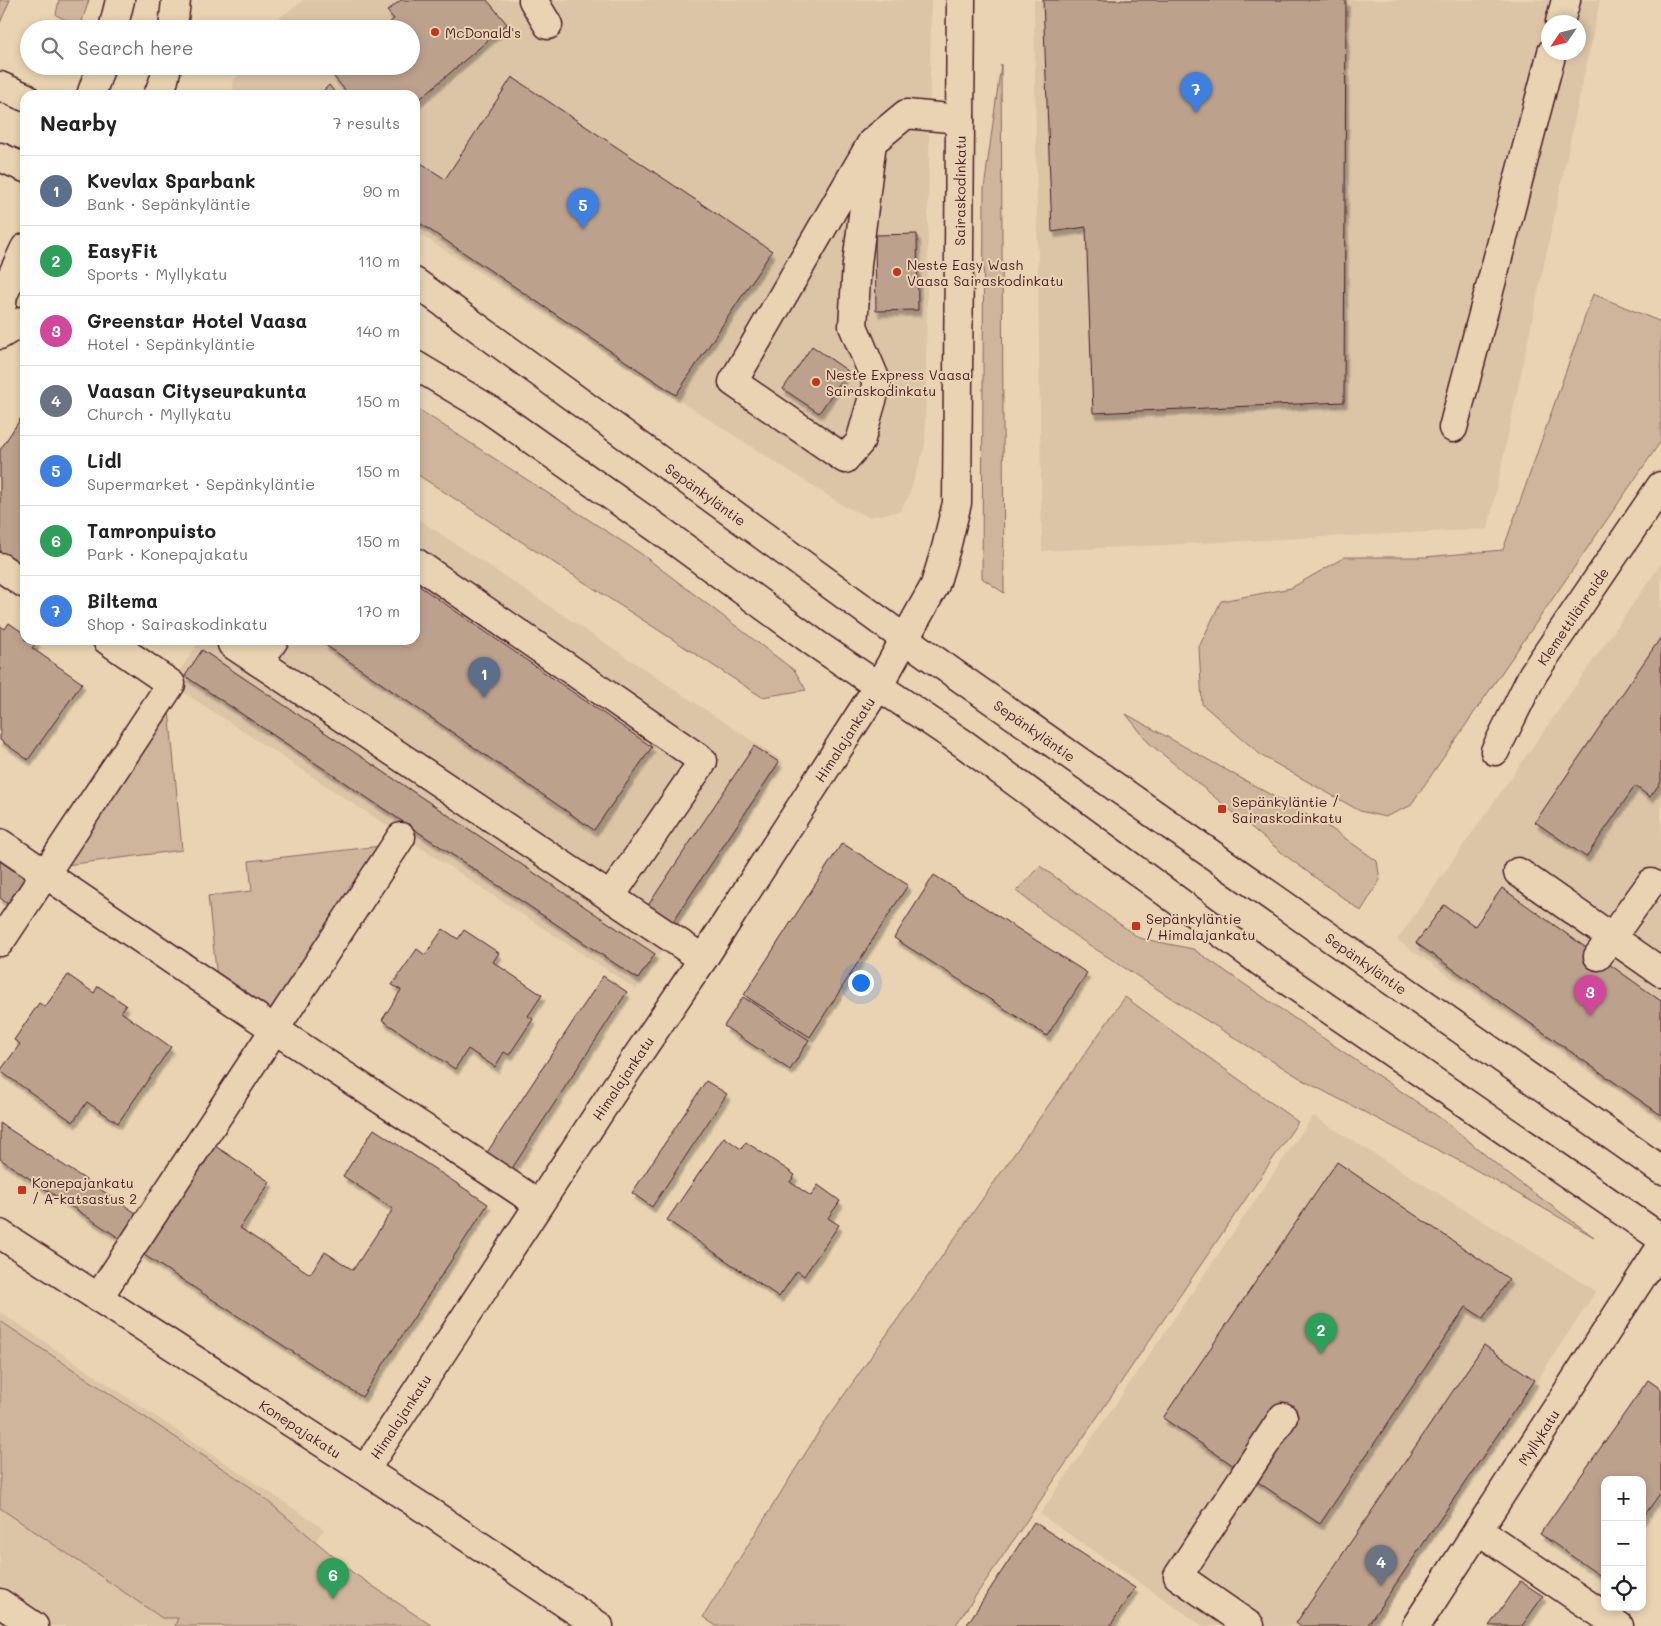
<!DOCTYPE html>
<html lang="en">
<head>
<meta charset="utf-8">
<style>
  body { margin:0; font-family:Mali,sans-serif; background:#f2f2f2; color:#222 }
  .controls { position:absolute; right:15px; bottom:15px; display:grid; overflow:hidden; border-radius:10px; box-shadow:0 2px 8px #0003 }
  .controls button { width:45px; height:45px; display:grid; place-items:center; padding:0; border:0; border-bottom:1px solid #e0e0e0; background:#fff; color:#222; font:25px sans-serif }
  .compass { position:absolute; left:1541px; top:15px; width:45px; height:45px; border-radius:50%; background:#fff; box-shadow:0 2px 8px #0003; rotate:235deg }
  .you { position:absolute; left:860px; top:982px; width:18px; height:18px; margin:-12px; border:4px solid #fff; border-radius:50%; background:#1a73e8; box-shadow:0 0 0 8px #1a73e833 }
  .badge { display:grid; place-items:center; width:32px; height:32px; border-radius:50%; background:#2563eb; color:#fff; font-size:16px; font-weight:700 }
  .pin { position:absolute; translate:-50% -41px; filter:drop-shadow(0 1px 2px #0008) }
  .pin::after { content:''; position:absolute; top:26px; width:18px; height:15px; background:inherit; clip-path:polygon(0 0,100% 0,50% 100%) }
  .list { margin:0; padding:0; list-style:none }
  h2 { display:flex; justify-content:space-between; align-items:center; height:65px; margin:0; padding:0 20px; font-size:21px }
  h2 small { font-size:16px; font-weight:400; color:#767676 }
  .list li { display:grid; grid-template-columns:32px 1fr auto; gap:15px; align-items:center; box-sizing:border-box; height:70px; padding:0 20px; border-top:1px solid #e0e0e0 }
  .list b { display:block; font-size:19px; white-space:nowrap }
  .list p { margin:0; font-size:16px; white-space:nowrap; color:#767676 }
  .list em { font-size:16px; font-style:normal; color:#767676 }
  .icon { flex:none; width:28px; height:28px; fill:none; stroke:currentColor; stroke-width:2; stroke-linecap:round; stroke-linejoin:round }
  .map { position:relative; flex:none; width:1661px; height:1626px; overflow:hidden }
  .search { position:absolute; background:#fff; box-shadow:0 2px 8px #0003; left:20px; top:20px; width:400px; height:55px; display:flex; align-items:center; gap:12px; box-sizing:border-box; padding:0 18px; border-radius:28px; color:#767676; font-size:19px }
  .panel { position:absolute; background:#fff; box-shadow:0 2px 8px #0003; left:20px; top:90px; width:400px; height:555px; border-radius:15px }
  .map>svg:first-child { display:block }
</style>
</head>
<body>
<div class="map">
<svg width="1661" height="1626" viewBox="0 0 1661 1626">
  <defs>
    <filter id="shadow"><feDropShadow dx="3" dy="5.5" stdDeviation="1" flood-color="#0004"/></filter>
  </defs>
  <rect width="100%" height="100%" fill="#e9d3b2"/>
  <filter id="ink" filterUnits="userSpaceOnUse"><feTurbulence type="fractalNoise" baseFrequency=".02" numOctaves="2"/><feDisplacementMap in="SourceGraphic" scale="10" xChannelSelector="R" yChannelSelector="G"/><feConvolveMatrix kernelMatrix="1 2 1 2 8 2 1 2 1" color-interpolation-filters="sRGB"/></filter>
  <g filter="url(#ink)">
    <path fill="#dcc4a7" fill-rule="evenodd" d="M304,0h627l-6,445 -16,50 -9,16 -31,6 -25,-11 -429,-275v-136h-181l-1,-13 11,-16h167v-37h-141l5,-8z
      M1034,0h566l-112,529 -446,22zM1548,22h30v30h-30z
      M415,517l369,245 -148,227 -465,-305 29,-44h215z
      M1661,564v557l-264,-181z
      M1313,1116l283,175 -220,335h-173l-163,-112z
      M0,1312l324,217 -68,97h-256z"/>
    <path fill="#cfb59c" stroke="#8c6a64" d="M0,0h10l-10,23z
      M59,0h30l-9,27 -24,-12z
      M1001,64l3,529 -22,-15 2,-389z
      M1593,294l68,28v119l-251,365 -25,11 -25,-6 -98,-55 -60,-52 -3,-57 22,-46 70,-13 54,-31h80l78,-7z
      M415,407l225,146 155,118 11,19 -44,7 -347,-224z
      M169,709l13,141 -116,15z
      M1126,714l206,115 45,32 3,19 -19,31 -75,-55 -137,-113z
      M381,846l-105,160 -12,2 -47,-29 -9,-83 44,-5 -3,-30z
      M1040,866l99,72 54,11 253,173 62,52 86,63 -125,-71 -161,-83 -120,-74 -114,-74 -58,-44z
      M1125,997l173,125 -343,504h-239l-13,-9 122,-195z
      M0,1321l252,167 100,84 80,54h-257l3,-8h-16l-162,-110z"/>
    <path fill="#bca18d" stroke="#4a1f2b" filter="url(#shadow)" d="M401,0h86l20,24 -92,79v-8h-66l-18,-22 8,-7h72v-37h-29l12,-10 -7,-8z
      M1043,0h303l-2,402 -251,11 -7,-186 -34,5z
      M512,77l260,174 -96,144 -261,-175v-61l30,20z
      M329,85l8,10h-19l6,-5z
      M917,234l1,76 -42,1 -1,-76z
      M812,346l36,25 -29,42 -36,-24z
      M25,412v154l-3,4 -22,-14v-106z
      M415,583l237,164 -58,83 -270,-186 3,-4h88z
      M9,623l16,11v6h9l3,2 -5,6 50,35 -54,77 -28,-20v-114l5,3z
      M1661,637v145l-11,15 -15,-11 -49,71 -51,-35z
      M202,650l453,304 -17,25 -453,-303z
      M754,746l25,16 -109,164 -25,-16z
      M842,843l66,42 -98,152 -66,-42z
      M0,859l28,19 -19,27 -9,-7z
      M934,875l153,98 -40,63 -153,-98z
      M1502,888l159,113v114l-245,-172 28,-38 31,21z
      M443,929l15,10 6,-9 35,23 -6,9 49,33 -14,21 5,3 -24,36 -5,-3 -9,15 -27,-18 -13,20 -73,-49 19,-30 -9,-5 25,-36 8,6z
      M68,975l26,18 4,-7 28,19 -5,7 50,35 -53,76 -31,-21 -14,20 -73,-51 20,-27 -6,-4 25,-37 6,4z
      M603,976l24,16 -116,178 -25,-16z
      M743,997l66,43 -19,30 -66,-44z
      M706,1081l21,13 -75,113 -20,-14z
      M0,1123l142,94 -17,25 -125,-83z
      M374,1129l114,75 -126,193 -221,-144 71,-109 58,38 -30,46 70,46 15,-22 28,18 40,-61 -50,-33z
      M724,1137l17,12 5,-7 49,33 -5,7 21,14 7,-11 22,16 -12,17 11,7 -35,51 -7,-5 -18,26 -112,-77z
      M1337,1162l172,117 -26,39 -17,-11 -146,217 -157,-106z
      M1484,1345l51,35 -168,246h-67l-4,-3z
      M1648,1380l13,9v103l-19,27v-39h-37v92l-3,5 -62,-43z
      M1034,1522l101,66 -25,38h-144z
      M1520,1581l23,15 -21,30h-33z"/>
    <g fill="none" stroke-linecap="round" stroke-linejoin="round">
      <defs>
        <g id="minor">
          <path d="M533,0l15,25"/>
          <path d="M1560,22l6,-22"/>
          <path d="M872,142l-15,122 -4,62 24,57 -17,59 -15,17 -112,-77 139,-240 34,-28 54,5"/>
          <path d="M0,322l3,-27 22,-47"/>
          <path d="M0,335l25,-15"/>
          <path d="M1453,428l99,-376"/>
          <path d="M415,562l288,199 -93,136"/>
          <path d="M0,567l25,17"/>
          <path d="M232,644l471,315"/>
          <path d="M259,662l15,-22"/>
          <path id="s1" d="M1495,751l38,-77 128,-188"/>
          <path d="M0,843l274,186 265,175"/>
          <path d="M1518,872l143,100"/>
          <path d="M0,942l171,-258 -64,-44"/>
          <path d="M1598,956l53,-73"/>
          <path id="s2" d="M0,1234l428,277 171,115"/>
          <path d="M98,1298l303,-461"/>
          <path id="s3" d="M365,1470l251,-383 87,-128 176,-274"/>
          <path d="M1478,1530l141,96"/>
          <path d="M0,1603l34,23"/>
          <path d="M1250,1626l-72,-50 105,-159"/>
          <path id="s4" d="M1416,1626l245,-379"/>
        </g>
        <g id="major">
          <path d="M113,29l7,-29"/>
          <path d="M173,29l3,-29"/>
          <path d="M0,86l25,11"/>
          <path d="M91,95l10,-29"/>
          <path d="M158,95l6,-15 3,-14"/>
          <path d="M0,157l25,11"/>
          <path id="s5" d="M415,282l490,357 756,531"/>
          <path d="M415,365l72,43 173,122 156,114 148,100 301,221 396,273"/>
          <path id="s6" d="M879,685l56,-100 11,-37 11,-45 4,-503"/>
        </g>
      </defs>
      <use href="#minor" stroke="#4a1f2b" stroke-width="31"/>
      <use href="#major" stroke="#4a1f2b" stroke-width="31"/>
      <use href="#minor" stroke="#e9d3b2" stroke-width="28"/>
      <use href="#major" stroke="#e9d3b2" stroke-width="28"/>
    </g>
  </g>
  <g fill="#c8321e" stroke="#e9d3b2" stroke-width="2">
    <circle cx="435" cy="32" r="5"/>
    <circle cx="897" cy="272" r="5"/>
    <circle cx="816" cy="382" r="5"/>
    <rect x="1217" y="804" width="10" height="10" rx="2.5"/>
    <rect x="1131" y="921" width="10" height="10" rx="2.5"/>
    <rect x="17" y="1185" width="10" height="10" rx="2.5"/>
  </g>
  <g text-anchor="middle" dominant-baseline="central" stroke-width="4" stroke-linejoin="round" paint-order="stroke">
    <g font-size="14" fill="#4a1f2b" stroke="#e9d3b2" text-anchor="start">
      <text x="445" y="32">McDonald's</text>
      <text x="907" y="264">Neste Easy Wash<tspan x="907" dy="16">Vaasa Sairaskodinkatu</tspan></text>
      <text x="826" y="374">Neste Express Vaasa<tspan x="826" dy="16">Sairaskodinkatu</tspan></text>
      <text x="1232" y="801">Sepänkyläntie /<tspan x="1232" dy="16">Sairaskodinkatu</tspan></text>
      <text x="1146" y="918">Sepänkyläntie<tspan x="1146" dy="16">/ Himalajankatu</tspan></text>
      <text x="32" y="1182">Konepajankatu<tspan x="32" dy="16">/ A-katsastus 2</tspan></text>
    </g>
    <g font-size="14" fill="#4a1f2b" stroke="#e9d3b2">
      <text stroke="none"><textPath href="#s6" startOffset="512">Sairaskodinkatu</textPath></text>
      <text stroke="none"><textPath href="#s5" startOffset="360">Sepänkyläntie</textPath></text>
      <text stroke="none"><textPath href="#s1" startOffset="156">Klemettilänraide</textPath></text>
      <text stroke="none"><textPath href="#s5" startOffset="765">Sepänkyläntie</textPath></text>
      <text stroke="none"><textPath href="#s3" startOffset="874">Himalajankatu</textPath></text>
      <text stroke="none"><textPath href="#s5" startOffset="1170">Sepänkyläntie</textPath></text>
      <text stroke="none"><textPath href="#s3" startOffset="469">Himalajankatu</textPath></text>
      <text stroke="none"><textPath href="#s3" startOffset="64">Himalajankatu</textPath></text>
      <text stroke="none"><textPath href="#s2" startOffset="358">Konepajakatu</textPath></text>
      <text stroke="none"><textPath href="#s4" startOffset="225">Myllykatu</textPath></text>
    </g>
  </g>
</svg>
<div class="controls">
<button>+</button>
<button>−</button>
<button><svg class="icon" aria-label="locate" viewBox="0 0 24 24"><circle cx="12" cy="12" r="6"/><path d="M12 2v4M12 18v4M2 12h4M18 12h4"/></svg></button>
</div>
<svg class="compass" viewBox="-18 -18 36 36"><path d="M0-13l5 13h-10z" fill="#e53935"/><path d="M0 13l5-13h-10z" fill="#767676"/></svg>
<div class="you"></div>
<div class="pin badge" style="left:484px;top:698px;background:#5c6f8a">1</div>
<div class="pin badge" style="left:1321px;top:1354px;background:#2e9e5b">2</div>
<div class="pin badge" style="left:1590px;top:1016px;background:#d1479c">3</div>
<div class="pin badge" style="left:1381px;top:1586px;background:#6b7280">4</div>
<div class="pin badge" style="left:583px;top:229px;background:#3f7fe0">5</div>
<div class="pin badge" style="left:333px;top:1599px;background:#2e9e5b">6</div>
<div class="pin badge" style="left:1196px;top:113px;background:#3f7fe0">7</div>
<div class="search"><svg class="icon" aria-label="search" viewBox="0 0 24 24"><circle cx="10" cy="10" r="6"/><path d="M15 15l6 6"/></svg>Search here</div>
<section class="panel">
<h2>Nearby<small>7 results</small></h2>
<ul class="list">
<li><span class="badge" style="background:#5c6f8a">1</span><div><b>Kvevlax Sparbank</b><p>Bank · Sepänkyläntie</p></div><em>90 m</em></li>
<li><span class="badge" style="background:#2e9e5b">2</span><div><b>EasyFit</b><p>Sports · Myllykatu</p></div><em>110 m</em></li>
<li><span class="badge" style="background:#d1479c">3</span><div><b>Greenstar Hotel Vaasa</b><p>Hotel · Sepänkyläntie</p></div><em>140 m</em></li>
<li><span class="badge" style="background:#6b7280">4</span><div><b>Vaasan Cityseurakunta</b><p>Church · Myllykatu</p></div><em>150 m</em></li>
<li><span class="badge" style="background:#3f7fe0">5</span><div><b>Lidl</b><p>Supermarket · Sepänkyläntie</p></div><em>150 m</em></li>
<li><span class="badge" style="background:#2e9e5b">6</span><div><b>Tamronpuisto</b><p>Park · Konepajakatu</p></div><em>150 m</em></li>
<li><span class="badge" style="background:#3f7fe0">7</span><div><b>Biltema</b><p>Shop · Sairaskodinkatu</p></div><em>170 m</em></li>
</ul>
</section>
</div>
</body>
</html>
